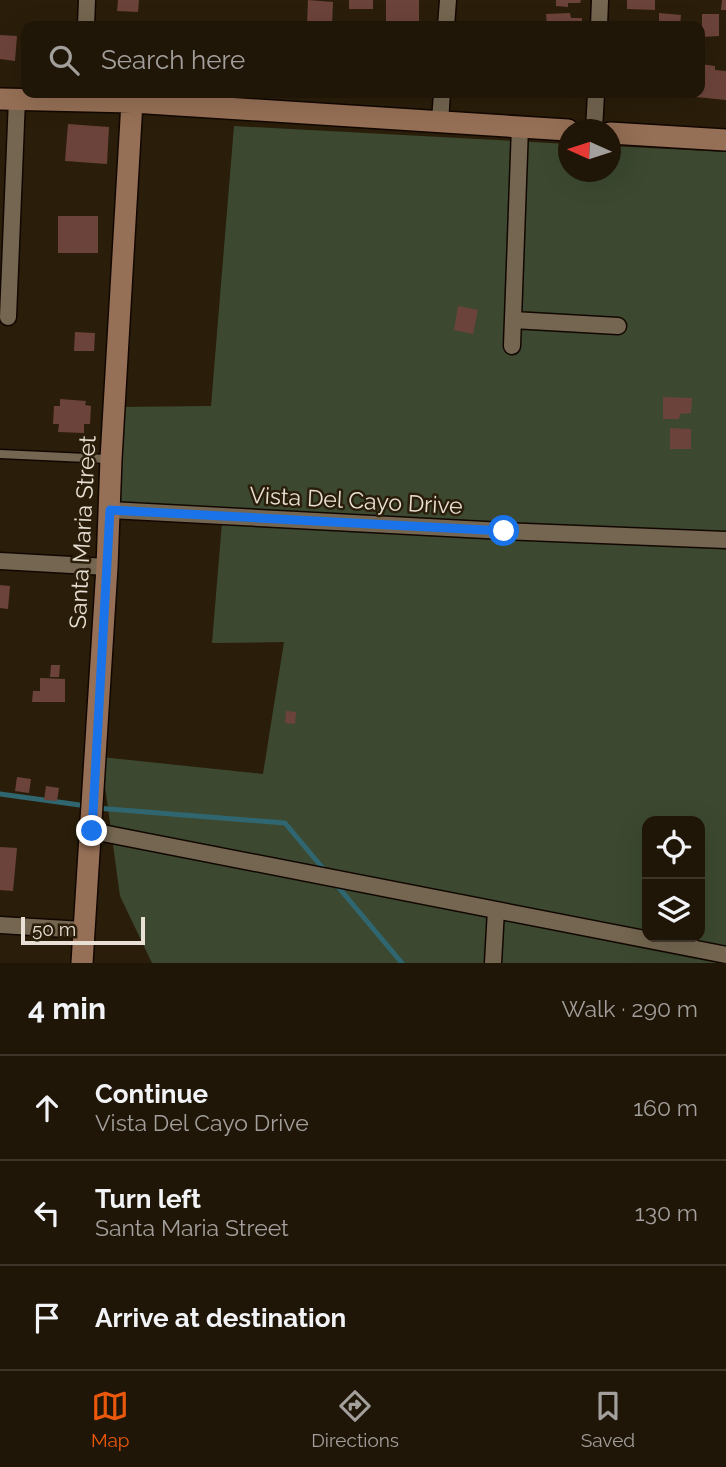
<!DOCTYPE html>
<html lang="en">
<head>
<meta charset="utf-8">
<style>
  body { margin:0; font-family:Raleway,sans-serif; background:#2d2316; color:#f1f3f6 }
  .controls { position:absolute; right:21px; bottom:21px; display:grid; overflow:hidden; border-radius:14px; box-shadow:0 7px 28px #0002 }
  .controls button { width:63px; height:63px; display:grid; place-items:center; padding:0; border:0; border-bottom:2px solid #3d3529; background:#201608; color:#f1f3f6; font:35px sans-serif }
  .compass { position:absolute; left:558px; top:119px; width:63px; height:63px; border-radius:50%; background:#201608; box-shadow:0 7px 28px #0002; rotate:273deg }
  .scale { position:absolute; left:21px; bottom:18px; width:124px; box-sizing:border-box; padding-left:7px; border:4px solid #e8e0d4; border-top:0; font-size:19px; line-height:24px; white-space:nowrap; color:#e8e0d4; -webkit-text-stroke:5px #2a1e0a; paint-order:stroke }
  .stop { position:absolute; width:21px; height:21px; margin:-16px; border:5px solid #1a73e8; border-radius:50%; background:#fff }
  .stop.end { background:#1a73e8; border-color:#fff; box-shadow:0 2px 7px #0008 }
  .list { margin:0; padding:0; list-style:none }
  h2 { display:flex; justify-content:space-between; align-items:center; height:91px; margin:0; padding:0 28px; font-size:30px }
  h2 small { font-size:23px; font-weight:400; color:#a29f9c }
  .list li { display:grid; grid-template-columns:46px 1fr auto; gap:21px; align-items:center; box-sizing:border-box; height:105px; padding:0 28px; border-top:2px solid #3d3529 }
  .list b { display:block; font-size:26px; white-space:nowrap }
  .list p { margin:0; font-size:23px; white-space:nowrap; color:#a29f9c }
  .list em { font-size:23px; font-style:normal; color:#a29f9c }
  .icon { flex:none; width:38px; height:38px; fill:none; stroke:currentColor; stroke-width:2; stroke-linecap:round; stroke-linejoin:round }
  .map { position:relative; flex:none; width:726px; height:963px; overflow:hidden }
  .search { position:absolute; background:#201608; box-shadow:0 7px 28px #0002; left:21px; right:21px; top:21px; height:77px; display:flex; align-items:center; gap:18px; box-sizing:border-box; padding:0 24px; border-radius:14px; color:#a29f9c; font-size:26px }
  .sheet { height:406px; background:#201608 }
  nav { display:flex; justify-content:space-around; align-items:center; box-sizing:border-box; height:98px; border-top:2px solid #3d3529; background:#201608; font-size:19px; color:#a29f9c }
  nav a { display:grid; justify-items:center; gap:4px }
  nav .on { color:#ea580c }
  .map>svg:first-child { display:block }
</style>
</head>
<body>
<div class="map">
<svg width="726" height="963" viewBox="0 0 726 963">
  <rect width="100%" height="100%" fill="#2a1e0a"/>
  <path fill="#3c4930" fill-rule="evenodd" d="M234,126l334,18v28h42l1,-26 115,6v811h-574l-32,-67 -19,-139 162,17 21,-132 -72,1 10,-121 -105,-9 2,-106 92,-1zM647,821h53v116h-53z"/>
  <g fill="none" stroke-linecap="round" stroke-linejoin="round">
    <path stroke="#306670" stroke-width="5" d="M0,794l87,12
      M96,808l189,15 41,49
      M334,882l68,81"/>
  </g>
  <path fill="#6c433a" d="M118,0h21l-1,12 -21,-1z
    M308,0l25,2 -1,23 -25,-2z
    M349,0h24v9h-24z
    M386,0h33v26h-33z
    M556,0h25l-1,3h-12v4l-12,-1z
    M627,0h28v10l-28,-1z
    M722,0h4v10h-5z
    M570,13l1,5h11v8h-35l-1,-12z
    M659,13l22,2 -1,11h-21z
    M702,14h17v22l-17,1z
    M43,21l28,2v3h-28z
    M499,21l16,2 -1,3h-16z
    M0,35l17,1 -2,25 -15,-2z
    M700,64l15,2v4l11,1v29l-30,-3v-4h4z
    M644,93h36v2l-36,1z
    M68,124l41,3 -2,37 -42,-3z
    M58,216h40v37h-40z
    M458,306l20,4 -5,24 -19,-4z
    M75,332l20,1 -1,18h-20z
    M663,397l29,1 -1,15 -11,1 -1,5h-16z
    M60,399l26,2 -1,4 6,1 -1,18h-6v9l-26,-1 1,-8h-6l1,-18h6z
    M670,428l21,1v20h-21z
    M0,585l10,1 -2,23 -8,-1z
    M51,665h9l-1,12h-9z
    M40,678l25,1v23h-33l1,-11h7z
    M286,711l10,1 -1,12 -10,-1z
    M17,777l14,2 -2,14 -14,-2z
    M46,786l13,2 -2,13 -13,-1z
    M0,847l17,1 -4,43 -13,-1z"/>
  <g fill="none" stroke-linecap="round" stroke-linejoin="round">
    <defs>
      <path id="lane" d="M0,454l108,5"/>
      <path id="street" d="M86,26l1,-26
        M446,26l2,-26
        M599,26l1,-26
        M440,121l2,-28
        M594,130l2,-37
        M8,317l9,-218
        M513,320l105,6
        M512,346l8,-219
        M110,510l394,21 222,9
        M0,561l107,6
        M92,831l634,124
        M0,925l83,5
        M493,963l3,-53"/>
      <path id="secondary" d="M0,99l132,3 436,28
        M610,133l116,7
        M82,963l25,-396 4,-108 21,-357"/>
    </defs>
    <use href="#lane" stroke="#120700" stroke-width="11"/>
    <use href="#street" stroke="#120700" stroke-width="19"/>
    <use href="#secondary" stroke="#120700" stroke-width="24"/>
    <use href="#lane" stroke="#746650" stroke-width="8"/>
    <use href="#street" stroke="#746650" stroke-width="16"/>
    <use href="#secondary" stroke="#967056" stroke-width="21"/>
  </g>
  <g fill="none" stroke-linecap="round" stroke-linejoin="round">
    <path stroke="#1a73e8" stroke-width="9" d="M92,831l18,-321 394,21"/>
  </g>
  <g text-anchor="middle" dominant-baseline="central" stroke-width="5" stroke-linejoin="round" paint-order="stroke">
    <g font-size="23" fill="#e8e0d4" stroke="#2a1e0a">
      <text transform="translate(356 500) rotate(3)">Vista Del Cayo Drive</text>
      <text transform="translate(82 532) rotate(-87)">Santa Maria Street</text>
    </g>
  </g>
</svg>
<div class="controls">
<button><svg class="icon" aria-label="locate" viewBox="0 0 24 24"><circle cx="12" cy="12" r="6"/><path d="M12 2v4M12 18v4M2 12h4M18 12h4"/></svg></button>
<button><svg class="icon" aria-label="layers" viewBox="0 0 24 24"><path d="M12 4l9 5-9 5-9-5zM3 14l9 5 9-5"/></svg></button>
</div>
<svg class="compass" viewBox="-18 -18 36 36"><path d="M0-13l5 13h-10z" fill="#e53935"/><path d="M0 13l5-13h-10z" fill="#a29f9c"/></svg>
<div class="scale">50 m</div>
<div class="stop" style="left:504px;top:531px"></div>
<div class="stop end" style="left:92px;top:831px"></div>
<div class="search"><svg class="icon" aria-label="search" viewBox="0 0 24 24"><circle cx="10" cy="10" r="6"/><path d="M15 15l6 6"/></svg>Search here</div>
</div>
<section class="sheet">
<h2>4 min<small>Walk · 290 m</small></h2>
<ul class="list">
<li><svg class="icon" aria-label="ahead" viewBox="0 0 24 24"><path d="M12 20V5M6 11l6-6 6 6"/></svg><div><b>Continue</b><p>Vista Del Cayo Drive</p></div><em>160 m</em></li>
<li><svg class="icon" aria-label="left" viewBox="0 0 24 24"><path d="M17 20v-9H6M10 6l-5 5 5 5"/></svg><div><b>Turn left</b><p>Santa Maria Street</p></div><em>130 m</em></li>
<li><svg class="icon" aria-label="arrive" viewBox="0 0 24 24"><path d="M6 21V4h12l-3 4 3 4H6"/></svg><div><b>Arrive at destination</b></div></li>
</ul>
</section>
<nav>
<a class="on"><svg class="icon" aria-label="map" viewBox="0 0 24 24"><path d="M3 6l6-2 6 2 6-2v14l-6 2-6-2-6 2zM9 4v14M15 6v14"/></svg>Map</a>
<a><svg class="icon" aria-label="directions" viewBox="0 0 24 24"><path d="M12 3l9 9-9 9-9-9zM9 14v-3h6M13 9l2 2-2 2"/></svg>Directions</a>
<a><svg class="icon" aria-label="saved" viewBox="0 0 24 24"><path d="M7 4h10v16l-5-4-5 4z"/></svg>Saved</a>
</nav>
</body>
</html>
